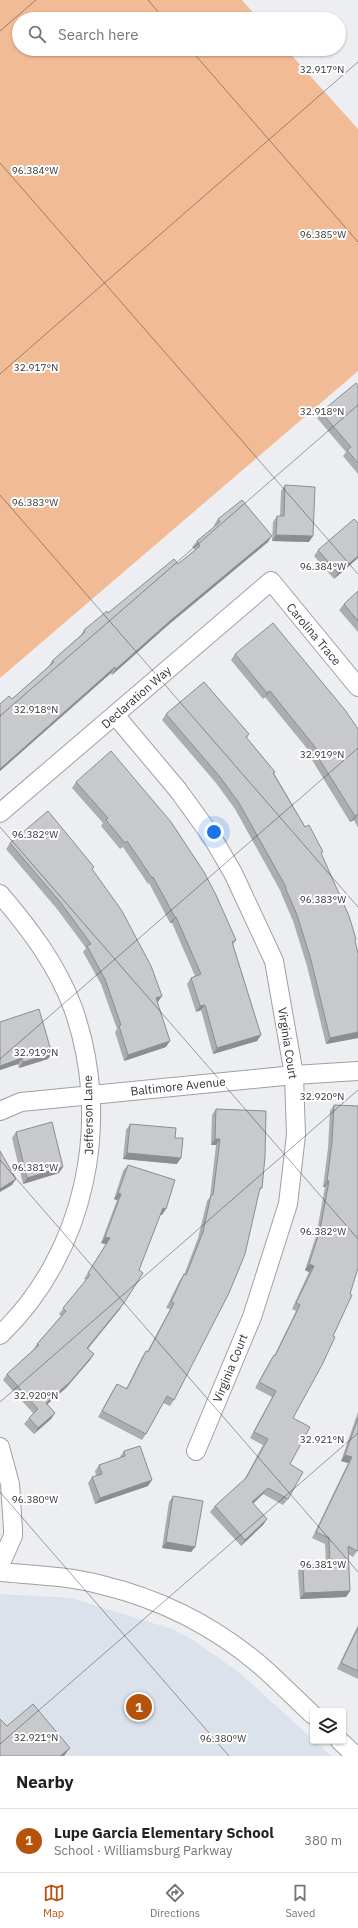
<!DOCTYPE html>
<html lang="en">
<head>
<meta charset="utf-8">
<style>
  body { margin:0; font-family:"IBM Plex Sans",sans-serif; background:#f6f6f6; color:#202124 }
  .controls { position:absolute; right:12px; bottom:12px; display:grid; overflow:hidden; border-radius:4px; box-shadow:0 1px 3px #0004 }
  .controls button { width:36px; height:36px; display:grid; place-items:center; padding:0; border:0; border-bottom:1px solid #e0e0e0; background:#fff; color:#202124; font:20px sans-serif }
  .you { position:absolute; left:214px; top:832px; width:14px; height:14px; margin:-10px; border:3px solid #fff; border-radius:50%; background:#1a73e8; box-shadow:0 0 0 6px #1a73e833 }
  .badge { display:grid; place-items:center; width:26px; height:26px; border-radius:50%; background:#b45309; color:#fff; font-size:13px; font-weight:700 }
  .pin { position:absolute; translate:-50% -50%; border:2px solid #fff; box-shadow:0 1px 4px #0006 }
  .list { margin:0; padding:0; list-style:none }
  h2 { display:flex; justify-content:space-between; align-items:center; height:52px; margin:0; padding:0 16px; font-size:17px }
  h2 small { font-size:13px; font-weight:400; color:#757577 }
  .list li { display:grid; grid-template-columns:26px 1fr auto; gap:12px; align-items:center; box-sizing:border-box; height:64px; padding:0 16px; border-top:1px solid #e0e0e0 }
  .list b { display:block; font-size:15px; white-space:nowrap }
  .list p { margin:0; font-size:13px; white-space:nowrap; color:#757577 }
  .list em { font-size:13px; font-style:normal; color:#757577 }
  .icon { flex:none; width:22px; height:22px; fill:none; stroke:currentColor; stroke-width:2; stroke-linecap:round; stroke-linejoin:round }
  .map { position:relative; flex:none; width:358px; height:1756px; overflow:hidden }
  .search { position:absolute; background:#fff; box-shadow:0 1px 3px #0004; left:12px; right:12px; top:12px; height:44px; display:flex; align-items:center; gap:10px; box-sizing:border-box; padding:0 14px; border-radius:22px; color:#757577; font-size:15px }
  .sheet { height:116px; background:#fff }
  nav { display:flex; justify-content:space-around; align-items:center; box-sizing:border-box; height:56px; border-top:1px solid #e0e0e0; background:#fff; font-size:11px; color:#757577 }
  nav a { display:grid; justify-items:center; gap:2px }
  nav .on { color:#b45309 }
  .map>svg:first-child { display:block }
</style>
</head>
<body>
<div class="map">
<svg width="358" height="1756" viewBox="0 0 358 1756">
  <rect width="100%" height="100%" fill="#eceef1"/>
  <path fill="#dbe2eb" d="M0,1594l71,4 101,31 21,11 48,34 90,82h-331z"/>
  <path fill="#f1bb96" d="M0,0h242l17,19h-240v30h267l72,80v242l-358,307z"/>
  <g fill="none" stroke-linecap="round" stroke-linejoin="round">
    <defs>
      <path id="minor" d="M115,715l63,75 34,47 21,36 41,88 20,114 2,60 -8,69 -36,113 -56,134
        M0,813l271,-232 87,106
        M0,894c30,35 57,71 73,114 40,112 13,245 -73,327
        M0,1111l21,-9 273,-27 64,-4
        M0,1447l10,37 3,45v7l-13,29
        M0,1572c34,3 69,4 102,13 58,14 113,42 158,80 18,16 35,33 53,50
        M340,1741l16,15"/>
    </defs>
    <use href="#minor" stroke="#9ea0a3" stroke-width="20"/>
    <use href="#minor" stroke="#fff" stroke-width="18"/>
  </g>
  <path fill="#abadaf" d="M358,386v88l-15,-18 3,-4 -29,-34 4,-6z
    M285,485l24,57 -37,-1 1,-19 4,-6h3l1,-25z
    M218,519l50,23 -101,84 -55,49 -1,-2 -111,98v-67l12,-5 36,-32 4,-6 28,-25 4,-6 94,-66 17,-14 -3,-3 5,-6 18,-14 -1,-2z
    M318,550l40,8 -24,21 -20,-23z
    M358,591v41l-19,-22 5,-6z
    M235,654l123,75v99l-4,-8 -4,2 -38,-62 2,-3 -49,-60 -2,2 -32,-39z
    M166,714l83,20 -2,4 28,34 -1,1 47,81 35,85 -1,2 3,13v84l-32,6 -19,-78 -14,-45 -12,-28v-1l-46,-83 -19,-26 -54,-63z
    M76,782l160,158 -3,5 28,90 -4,6 -44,13 -12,-44 -5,2 -9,-28 4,-6 4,-2 -23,-53h-2l-21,-40 -1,1 -25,-37 -3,2 -19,-23 2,-3 -31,-35z
    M10,843l84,24 -2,3 66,132 8,45 -42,14 -9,-29 2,-3 -16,-45 -18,-32 3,-4 -29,-39 -51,-60z
    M0,1022l48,37 -29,9 -1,-4 -18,6z
    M334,1105l24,1 -65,312 -5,81 -5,6 -20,-11 -10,10 14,15 -4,6 -22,21 -31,-34 5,-6 29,-26 19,-35 -13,-7 22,-41 -17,-9 15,-27 4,-5 22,-45 -4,-2 17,-37 -4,-2 11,-34 9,-49h-2l5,-39 2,-37z
    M216,1109l46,79 -3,3 -85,209 -4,6 -7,-3 -17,31 -4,6 -44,-23 15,-27 4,-6 9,5 16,-32 4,-6 1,1 23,-43 -4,-1 14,-28 4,-5 14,-37 9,-37 3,-4 6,-52h-5l1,-30z
    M130,1124l45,14 2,26 -54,-5 3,-29z
    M16,1132l43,41 -36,11 -11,-46z
    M128,1165l34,50 -2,-1 -40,95 -32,40 6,5 -4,6 -24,28 -19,16 8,9 -4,6 -17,15 -10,-10 5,-6 4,-5 -30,-33 4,-6 26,-24 4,-6 24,-28 -2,-2 27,-34 -2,-1 22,-35 -5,-1 16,-43 -3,-1 9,-28z
    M358,1412v138l-5,7 -5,-3 2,37 -4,6 -46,2 -2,-28 5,-6 23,-1 -1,-20 -13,-6 36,-75 -7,-2z
    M124,1451l24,35 -53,18 -7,-21 4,-6 4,-1 -1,-5 4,-6 21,-7v-1z
    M173,1496l22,51 -4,5 -29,-4 7,-46z
    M358,1625v54l-21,-10z"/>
  <path fill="#8b8d8f" d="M276,535l37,1 -4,6 -37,-1z
    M272,536l-4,6 -101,84 -55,49 4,-6 55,-49z
    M358,556v2l-24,21 4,-6z
    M115,667l-4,6 -111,98v-2z
    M270,691l-5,6 -2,2 4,-6z
    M358,814l-4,6 -4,2 5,-6z
    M175,917h1l-4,6h-2z
    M162,996l-4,6 -2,-4z
    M205,1005l-4,5 -5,2 4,-6z
    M358,1032v6l-32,6 4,-6z
    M261,1035l-4,6 -44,13 4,-6z
    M170,1041l-4,6 -42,14 4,-6z
    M52,1054l-4,5 -29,9 4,-6z
    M22,1058l-4,6 -18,6v-4z
    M215,1139h5l-4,6h-5z
    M127,1153l54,5 -4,6 -54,-5z
    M63,1167l-4,6 -36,11 4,-6z
    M16,1179l-4,6 -12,7v-3z
    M327,1181h2l-4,6h-2z
    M118,1193l3,1 -4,6 -3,-1z
    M163,1208l3,1 -4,6 -4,-1z
    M105,1237l5,1 -4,6 -5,-1z
    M309,1264l5,2 -5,6 -4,-2z
    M124,1303l-4,6 -37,45 4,-6z
    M94,1354l-4,6 -24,28 -24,21 4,-6z
    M55,1413l-4,6 -17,15 4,-6z
    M345,1455l7,2 -4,6 -7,-2z
    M152,1480l-4,6 -53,18 5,-6z
    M268,1488l-5,6 -15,14 4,-6z
    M267,1519l-4,6 -22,21 4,-6z
    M166,1542l29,5 -4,5 -29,-4z
    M350,1591l-4,6 -46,2 4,-6z
    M70,1748l-6,8h-4z"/>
  <path fill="#c7c9cc" stroke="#8b8d8f" d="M356,383l2,3v77l-11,-13 4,-3 -30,-35z
    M285,485l30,2 -2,49 -37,-1 1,-19h7z
    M242,500l30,36 -101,84 -55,49 -1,-2 -115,102v-65l9,-8 3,3 42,-37 -2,-1 33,-29 -1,-2 23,-19 1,2 66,-54 4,5 22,-18 -3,-5 23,-19 -2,-3z
    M354,519l4,4v33l-20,17 -20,-23z
    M358,591v30l-14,-17z
    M273,623l72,87 13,19v85l-3,2 -39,-62 3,-2 -49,-61 -3,2 -32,-39z
    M204,682l45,52 -3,3 29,35 -2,1 32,54 4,-2 14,27 -2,1 28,63 7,23 -1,1 3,14v78l-28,6 -19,-78 -14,-45 -12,-28h1l-47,-84 -19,-26 -54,-63z
    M111,751l60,71 33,50 12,23 20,45 -4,2 29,93 -44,13 -12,-43 -5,1 -9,-28 10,-4 -25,-57h-1l-22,-40 -1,1 -25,-37 -2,2 -19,-23 2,-2 -32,-36z
    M48,811l46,56 -2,2 30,42 29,55 11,30 -6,2 14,43 -42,14 -9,-29 2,-1 -16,-46 -18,-33 4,-2 -30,-41 -51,-60z
    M39,1009l13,45 -29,8 -1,-4 -22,8v-44z
    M334,1105l24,1v162l-8,26 2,1 -19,41 2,1 -13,28 -29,53 17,9 -20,37 13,8 -15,27 -20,-11 -16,14 15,17 -22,21 -30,-34 31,-28 22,-39 -14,-7 22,-41 -17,-9 15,-27 1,1 25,-51 -4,-2 18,-37 -5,-2 11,-34 9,-49h-2l5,-39z
    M216,1109l50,2 -1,46 -3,31h-2l-15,66 -16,39 -55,107 -7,-4 -21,38 -44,-23 15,-27 10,5 19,-38 2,1 26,-49 -3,-1 13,-28 2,1 17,-43 8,-37h2l7,-56h-5z
    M52,1122l11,45 -36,11 -11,-46z
    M130,1124l46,4 -1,10h8l-2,20 -54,-5z
    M0,1151l16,28 -16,10z
    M128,1165l47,15 -9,29 -3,-1 -24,62 4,3 -19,30 -37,45 7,6 -24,28 -24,21 9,10 -17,15 -9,-10 9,-9 -31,-35 32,-29 -2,-1 29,-33 -3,-3 27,-33 -2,-2 22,-35 -5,-1 16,-43 -3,-1z
    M358,1418v132l-1,1 -9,-5 2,45 -46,2 -1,-28 27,-1 -1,-26 -13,-6 36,-75 -7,-2z
    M140,1446l12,34 -52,18 -8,-21 10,-3 -3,-9 26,-9 -1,-5z
    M173,1496l30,5 -8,46 -29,-5z
    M358,1628v43l-17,-8z
    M33,1704l37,44 -10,8h-60v-37l7,7z"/>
  <path fill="none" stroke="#333435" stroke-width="1" stroke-opacity="0.45" d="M148,0l16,19M0,31l36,-31M190,49l168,193M0,163l358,411M0,374l358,-312M0,495l358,412M0,716l358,-311M0,827l358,412M0,1059l358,-311M0,1160l358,412M0,1402l358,-312M0,1492l229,264M0,1744l358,-311"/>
  <g text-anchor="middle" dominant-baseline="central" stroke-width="4" stroke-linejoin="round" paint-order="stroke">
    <g font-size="12" fill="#333435" stroke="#fff">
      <text transform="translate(314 634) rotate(50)">Carolina Trace</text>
      <text transform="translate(136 697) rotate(-41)">Declaration Way</text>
      <text transform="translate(288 1043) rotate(81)">Virginia Court</text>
      <text transform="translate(178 1086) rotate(-6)">Baltimore Avenue</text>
      <text transform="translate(88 1115) rotate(-91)">Jefferson Lane</text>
      <text transform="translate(230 1368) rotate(-68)">Virginia Court</text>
    </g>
  </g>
  <g font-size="10" text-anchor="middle" fill="#333435" stroke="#fff" stroke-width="4" stroke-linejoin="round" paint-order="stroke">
    <text x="322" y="73">32.917°N</text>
    <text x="35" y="174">96.384°W</text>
    <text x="323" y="238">96.385°W</text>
    <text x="36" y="371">32.917°N</text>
    <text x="322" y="415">32.918°N</text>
    <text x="35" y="506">96.383°W</text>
    <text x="323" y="570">96.384°W</text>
    <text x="36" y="713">32.918°N</text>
    <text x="322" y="758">32.919°N</text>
    <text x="35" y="838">96.382°W</text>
    <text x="323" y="903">96.383°W</text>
    <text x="36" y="1056">32.919°N</text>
    <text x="322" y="1100">32.920°N</text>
    <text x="35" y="1171">96.381°W</text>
    <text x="323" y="1235">96.382°W</text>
    <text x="36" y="1399">32.920°N</text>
    <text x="322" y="1443">32.921°N</text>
    <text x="35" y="1503">96.380°W</text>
    <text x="323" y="1568">96.381°W</text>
    <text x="36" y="1741">32.921°N</text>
    <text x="223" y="1742">96.380°W</text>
  </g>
</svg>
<div class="controls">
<button><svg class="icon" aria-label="layers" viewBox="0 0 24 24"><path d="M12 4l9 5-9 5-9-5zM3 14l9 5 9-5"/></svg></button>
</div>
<div class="you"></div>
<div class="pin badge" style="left:139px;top:1707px">1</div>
<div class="search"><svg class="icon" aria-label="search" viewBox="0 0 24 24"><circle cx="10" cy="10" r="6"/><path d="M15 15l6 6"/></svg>Search here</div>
</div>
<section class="sheet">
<h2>Nearby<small></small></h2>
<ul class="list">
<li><span class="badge">1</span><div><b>Lupe Garcia Elementary School</b><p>School · Williamsburg Parkway</p></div><em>380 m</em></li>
</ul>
</section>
<nav>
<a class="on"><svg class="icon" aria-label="map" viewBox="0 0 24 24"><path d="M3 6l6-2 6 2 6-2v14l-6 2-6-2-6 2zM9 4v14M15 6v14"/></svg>Map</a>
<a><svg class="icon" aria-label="directions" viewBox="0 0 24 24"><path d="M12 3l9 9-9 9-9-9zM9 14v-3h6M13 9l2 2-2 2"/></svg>Directions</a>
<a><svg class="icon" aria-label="saved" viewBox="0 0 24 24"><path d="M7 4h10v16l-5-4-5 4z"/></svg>Saved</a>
</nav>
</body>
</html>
